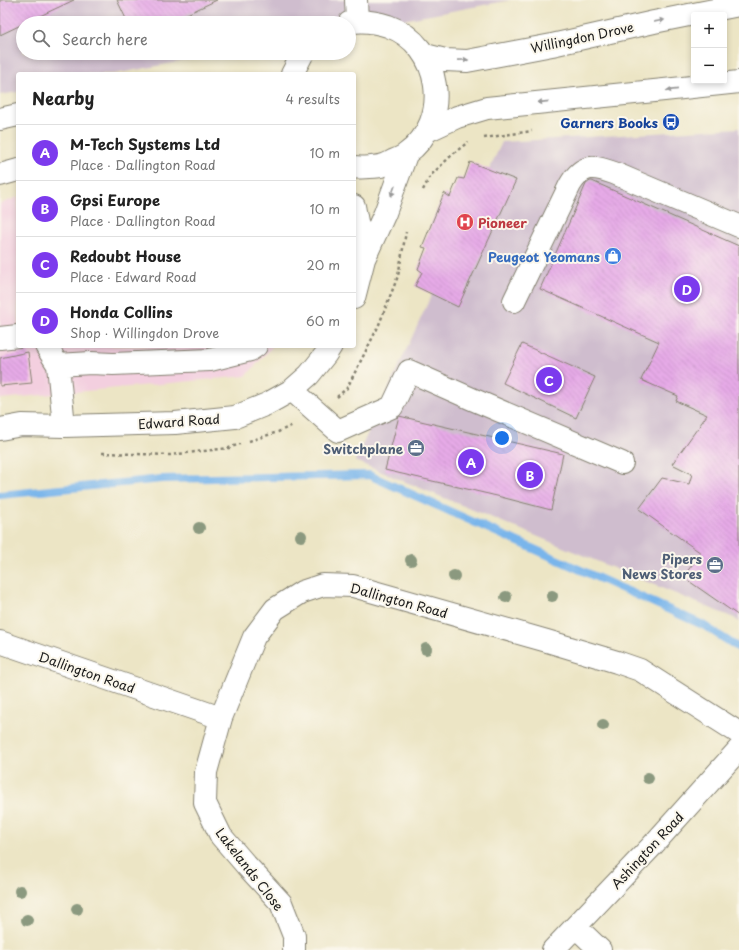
<!DOCTYPE html>
<html lang="en">
<head>
<meta charset="utf-8">
<style>
  body { margin:0; font-family:"Playpen Sans",sans-serif; background:#f2f2f2; color:#222 }
  .controls { position:absolute; right:12px; top:12px; display:grid; overflow:hidden; border-radius:4px; box-shadow:0 2px 6px #0003 }
  .controls button { width:36px; height:36px; display:grid; place-items:center; padding:0; border:0; border-bottom:1px solid #e0e0e0; background:#fff; color:#222; font:20px sans-serif }
  .you { position:absolute; left:502px; top:438px; width:14px; height:14px; margin:-10px; border:3px solid #fff; border-radius:50%; background:#1a73e8; box-shadow:0 0 0 6px #1a73e833 }
  .badge { display:grid; place-items:center; width:26px; height:26px; border-radius:50%; background:#7c3aed; color:#fff; font-size:13px; font-weight:700 }
  .pin { position:absolute; translate:-50% -50%; border:2px solid #fff; box-shadow:0 1px 4px #0006 }
  .list { margin:0; padding:0; list-style:none }
  h2 { display:flex; justify-content:space-between; align-items:center; height:52px; margin:0; padding:0 16px; font-size:17px }
  h2 small { font-size:13px; font-weight:400; color:#767676 }
  .list li { display:grid; grid-template-columns:26px 1fr auto; gap:12px; align-items:center; box-sizing:border-box; height:56px; padding:0 16px; border-top:1px solid #e0e0e0 }
  .list b { display:block; font-size:15px; white-space:nowrap }
  .list p { margin:0; font-size:13px; white-space:nowrap; color:#767676 }
  .list em { font-size:13px; font-style:normal; color:#767676 }
  .icon { flex:none; width:22px; height:22px; fill:none; stroke:currentColor; stroke-width:2; stroke-linecap:round; stroke-linejoin:round }
  .map { position:relative; flex:none; width:739px; height:950px; overflow:hidden }
  .search { position:absolute; background:#fff; box-shadow:0 2px 6px #0003; left:16px; top:16px; width:340px; height:44px; display:flex; align-items:center; gap:10px; box-sizing:border-box; padding:0 14px; border-radius:22px; color:#767676; font-size:15px }
  .panel { position:absolute; background:#fff; box-shadow:0 2px 6px #0003; left:16px; top:72px; width:340px; height:276px; border-radius:4px }
  .map>svg:first-child { display:block }
</style>
</head>
<body>
<div class="map">
<svg width="739" height="950" viewBox="0 0 739 950">
  <defs>
    <pattern id="building-back-hatch" width="6" height="6" patternUnits="userSpaceOnUse"><rect width="6" height="6" fill="#e6aae7"/><path d="M-1 5l2 2M0 0l6 6M5-1l2 2" fill="none" stroke="#c592c6"/></pattern>
  </defs>
  <rect width="100%" height="100%" fill="#fbf7ec"/>
  <filter id="ink" filterUnits="userSpaceOnUse"><feTurbulence type="fractalNoise" baseFrequency=".025" numOctaves="2"/><feDisplacementMap in="SourceGraphic" scale="8" xChannelSelector="R" yChannelSelector="G"/><feConvolveMatrix kernelMatrix="1 2 1 2 8 2 1 2 1" color-interpolation-filters="sRGB"/></filter>
  <filter id="wash" filterUnits="userSpaceOnUse"><feTurbulence type="fractalNoise" baseFrequency=".012" numOctaves="4" result="noise"/><feDisplacementMap in="SourceGraphic" scale="16" xChannelSelector="R" yChannelSelector="G"/><feGaussianBlur stdDeviation="0.9" result="paint"/><feColorMatrix in="noise" values="0 0 0 0 0 0 0 0 0 0 0 0 0 0 0 0 0 1.4 0 .05"/><feComposite in="paint" operator="in"/></filter>
  <g filter="url(#wash)">
    <rect width="100%" height="100%" fill="#ece5c5"/>
    <path fill="#f3cfdf" d="M18,197v149h255l-27,30 -246,23v-195z"/>
    <path fill="#cfbdce" d="M0,0h511l-162,30v-7h-326v30h204l-113,21h-96v18l-18,3z
      M739,128v494l-5,-4 -379,-157 147,-319z"/>
    <g fill="none" stroke-linecap="round" stroke-linejoin="round">
      <path stroke="#79b5eb" stroke-width="8" d="M0,495l162,-16 207,-4 334,150 36,23"/>
    </g>
    <g id="blocks">
      <path fill="url(#building-back-hatch)" d="M0,0h74l-49,23h-2v1l-23,11z
        M117,0h100l-49,23h-40z
        M470,162l46,18 -58,127 -43,-21 7,-14 -4,-3 8,-21 -4,-1 22,-54 6,4 8,-19 6,1z
        M590,181h2l147,65v370l-56,-39 18,-24 -62,-44 23,-31 27,6 3,-10 -20,-10 35,-49 -31,-14 2,-5 -37,-16 18,-38 -119,-53 46,-105z
        M522,344l73,33 -19,41 -73,-35z
        M28,352l4,31 -32,3v-28z
        M399,416l164,38 -12,56 -54,-14 -112,-26z"/>
    </g>
  </g>
  <g filter="url(#ink)">
    <use href="#blocks" fill-opacity="0" stroke="#848070" stroke-width="1"/>
    <g fill="none" stroke-linecap="round" stroke-linejoin="round">
      <defs>
        <path id="minor" d="M356,0l1,21
          M349,23c13,-3 26,-1 39,3 54,19 65,95 18,128 -3,3 -7,4 -11,6 -3,1 -7,4 -11,5 -6,2 -23,3 -30,2
          M425,55l20,5 22,1 85,-16 102,-23 85,-17
          M292,74l11,-21
          M0,119l18,-4
          M427,131l30,-14 30,-9 177,-18 75,-8
          M0,175l18,-5
          M354,206l10,53
          M354,298l10,-39 21,-46 21,-58
          M514,301l56,-116c13,-22 24,-19 44,-12l125,53
          M0,338l18,-2
          M46,346l12,19
          M292,390l46,41 54,-24 17,-36 63,28 150,64
          M64,426l-6,-61 33,-2 22,1 97,-4 40,-10 6,-4
          M0,429l22,-4 42,1 111,-3 60,-6 32,-13 25,-14 17,-15 17,-21 5,-8
          M0,642l221,76 33,-81 21,-28 27,-17 21,-7 30,1 194,55 70,21 23,8 99,63
          M221,718l-15,54 -1,31 16,33 25,29 35,38 13,33v14
          M576,927l24,23
          M553,950l99,-104 87,-97"/>
      </defs>
      <use href="#minor" stroke="#848070" stroke-width="24"/>
      <path stroke="#848070" stroke-width="2.5" stroke-dasharray="3 3" stroke-linecap="butt" d="M484,138l48,-7
        M423,190l8,-15 22,-21 15,-12
        M337,397l10,-9 31,-61 20,-51 8,-44
        M249,441l29,-9 15,-7
        M102,453l68,2 59,-7 11,-4"/>
      <use href="#minor" stroke="#fff" stroke-width="22"/>
    </g>
    <g fill="#8b997f">
      <circle cx="199" cy="528" r="6"/>
      <circle cx="301" cy="536" r="6"/>
      <circle cx="411" cy="560" r="6"/>
      <circle cx="454" cy="576" r="6"/>
      <circle cx="552" cy="596" r="6"/>
      <circle cx="506" cy="597" r="6"/>
      <circle cx="426" cy="649" r="6"/>
      <circle cx="603" cy="725" r="6"/>
      <circle cx="648" cy="778" r="6"/>
      <circle cx="20" cy="891" r="6"/>
      <circle cx="77" cy="909" r="6"/>
      <circle cx="27" cy="920" r="6"/>
    </g>
    <defs><path id="oneway-solid" d="M-6-.8H1V-3.2L6.5 0L1 3.2V.8H-6Z"/></defs>
    <g fill="#999">
      <use href="#oneway-solid" transform="translate(659 21) rotate(-11)"/>
      <use href="#oneway-solid" transform="translate(463 60) rotate(-1)"/>
      <use href="#oneway-solid" transform="translate(672 90) rotate(174)"/>
      <use href="#oneway-solid" transform="translate(543 102) rotate(174)"/>
      <use href="#oneway-solid" transform="translate(393 191) rotate(110)"/>
    </g>
  </g>
  <defs>
    <symbol id="bus-disc" viewBox="-11 -11 22 22"><circle r="9.5" fill="#1a4fb4" stroke="#fbf7ec"/><path d="M-5-6H5V4H4V6H2V4H-2V6H-4V4H-5ZM-3.5-4V0h7V-4ZM-3.5 1.2v1.5H-2V1.2ZM2 1.2v1.5H3.5V1.2Z" fill="#fff"/></symbol>
    <symbol id="hospital-disc" viewBox="-11 -11 22 22"><circle r="9.5" fill="#e0444e" stroke="#fbf7ec"/><path d="M-5-5h3v3.5h4V-5h3V5h-3V1.5h-4V5h-3Z" fill="#fff"/></symbol>
    <symbol id="shop-disc" viewBox="-11 -11 22 22"><circle r="9.5" fill="#3f7fe0" stroke="#fbf7ec"/><path d="M-5-2.5h2.3a2.7 3.5 0 0 1 5.4 0H5L5.5 6h-11ZM-1.5-2.5h3a1.5 2.3 0 0 0-3 0Z" fill="#fff"/></symbol>
    <symbol id="office-disc" viewBox="-11 -11 22 22"><circle r="9.5" fill="#5c6f8a" stroke="#fbf7ec"/><path d="M-6-3h4V-5.5h4V-3h4V5H-6ZM-1-4.5V-3h2v-1.5ZM-6 0V1H6V0Z" fill="#fff"/></symbol>
  </defs>
  <g fill-rule="evenodd">
    <use href="#bus-disc" x="661" y="112" width="20" height="20"/>
    <use href="#hospital-disc" x="455" y="212" width="20" height="20"/>
    <use href="#shop-disc" x="603" y="246" width="20" height="20"/>
    <use href="#office-disc" x="406" y="438" width="20" height="20"/>
    <use href="#office-disc" x="705" y="555" width="20" height="20"/>
  </g>
  <g text-anchor="middle" dominant-baseline="central" stroke-width="4" stroke-linejoin="round" paint-order="stroke">
    <g font-size="13" fill="#1c1c1c" stroke="#fbf7ec">
      <text transform="translate(582 37) rotate(-12)">Willingdon Drove</text>
      <text transform="translate(179 421) rotate(-4)">Edward Road</text>
      <text transform="translate(399 600) rotate(15)">Dallington Road</text>
      <text transform="translate(87 672) rotate(19)">Dallington Road</text>
      <text transform="translate(647 850) rotate(-47)">Ashington Road</text>
      <text transform="translate(250 869) rotate(52)">Lakelands Close</text>
    </g>
    <g font-size="13" font-weight="bold" fill="#164399" stroke="#fbf7ec" text-anchor="end">
      <text x="658" y="122">Garners Books</text>
    </g>
    <g font-size="13" font-weight="bold" fill="#be3a42" stroke="#fbf7ec" text-anchor="start">
      <text x="478" y="222">Pioneer</text>
    </g>
    <g font-size="13" font-weight="bold" fill="#366cbe" stroke="#fbf7ec" text-anchor="end">
      <text x="600" y="256">Peugeot Yeomans</text>
    </g>
    <g font-size="13" font-weight="bold" fill="#4e5e75" stroke="#fbf7ec" text-anchor="end">
      <text x="403" y="448">Switchplane</text>
      <text x="702" y="558">Pipers<tspan x="702" dy="15">News Stores</tspan></text>
    </g>
  </g>
</svg>
<div class="controls">
<button>+</button>
<button>−</button>
</div>
<div class="you"></div>
<div class="pin badge" style="left:471px;top:462px">A</div>
<div class="pin badge" style="left:530px;top:475px">B</div>
<div class="pin badge" style="left:549px;top:380px">C</div>
<div class="pin badge" style="left:687px;top:289px">D</div>
<div class="search"><svg class="icon" aria-label="search" viewBox="0 0 24 24"><circle cx="10" cy="10" r="6"/><path d="M15 15l6 6"/></svg>Search here</div>
<section class="panel">
<h2>Nearby<small>4 results</small></h2>
<ul class="list">
<li><span class="badge">A</span><div><b>M-Tech Systems Ltd</b><p>Place · Dallington Road</p></div><em>10 m</em></li>
<li><span class="badge">B</span><div><b>Gpsi Europe</b><p>Place · Dallington Road</p></div><em>10 m</em></li>
<li><span class="badge">C</span><div><b>Redoubt House</b><p>Place · Edward Road</p></div><em>20 m</em></li>
<li><span class="badge">D</span><div><b>Honda Collins</b><p>Shop · Willingdon Drove</p></div><em>60 m</em></li>
</ul>
</section>
</div>
</body>
</html>
